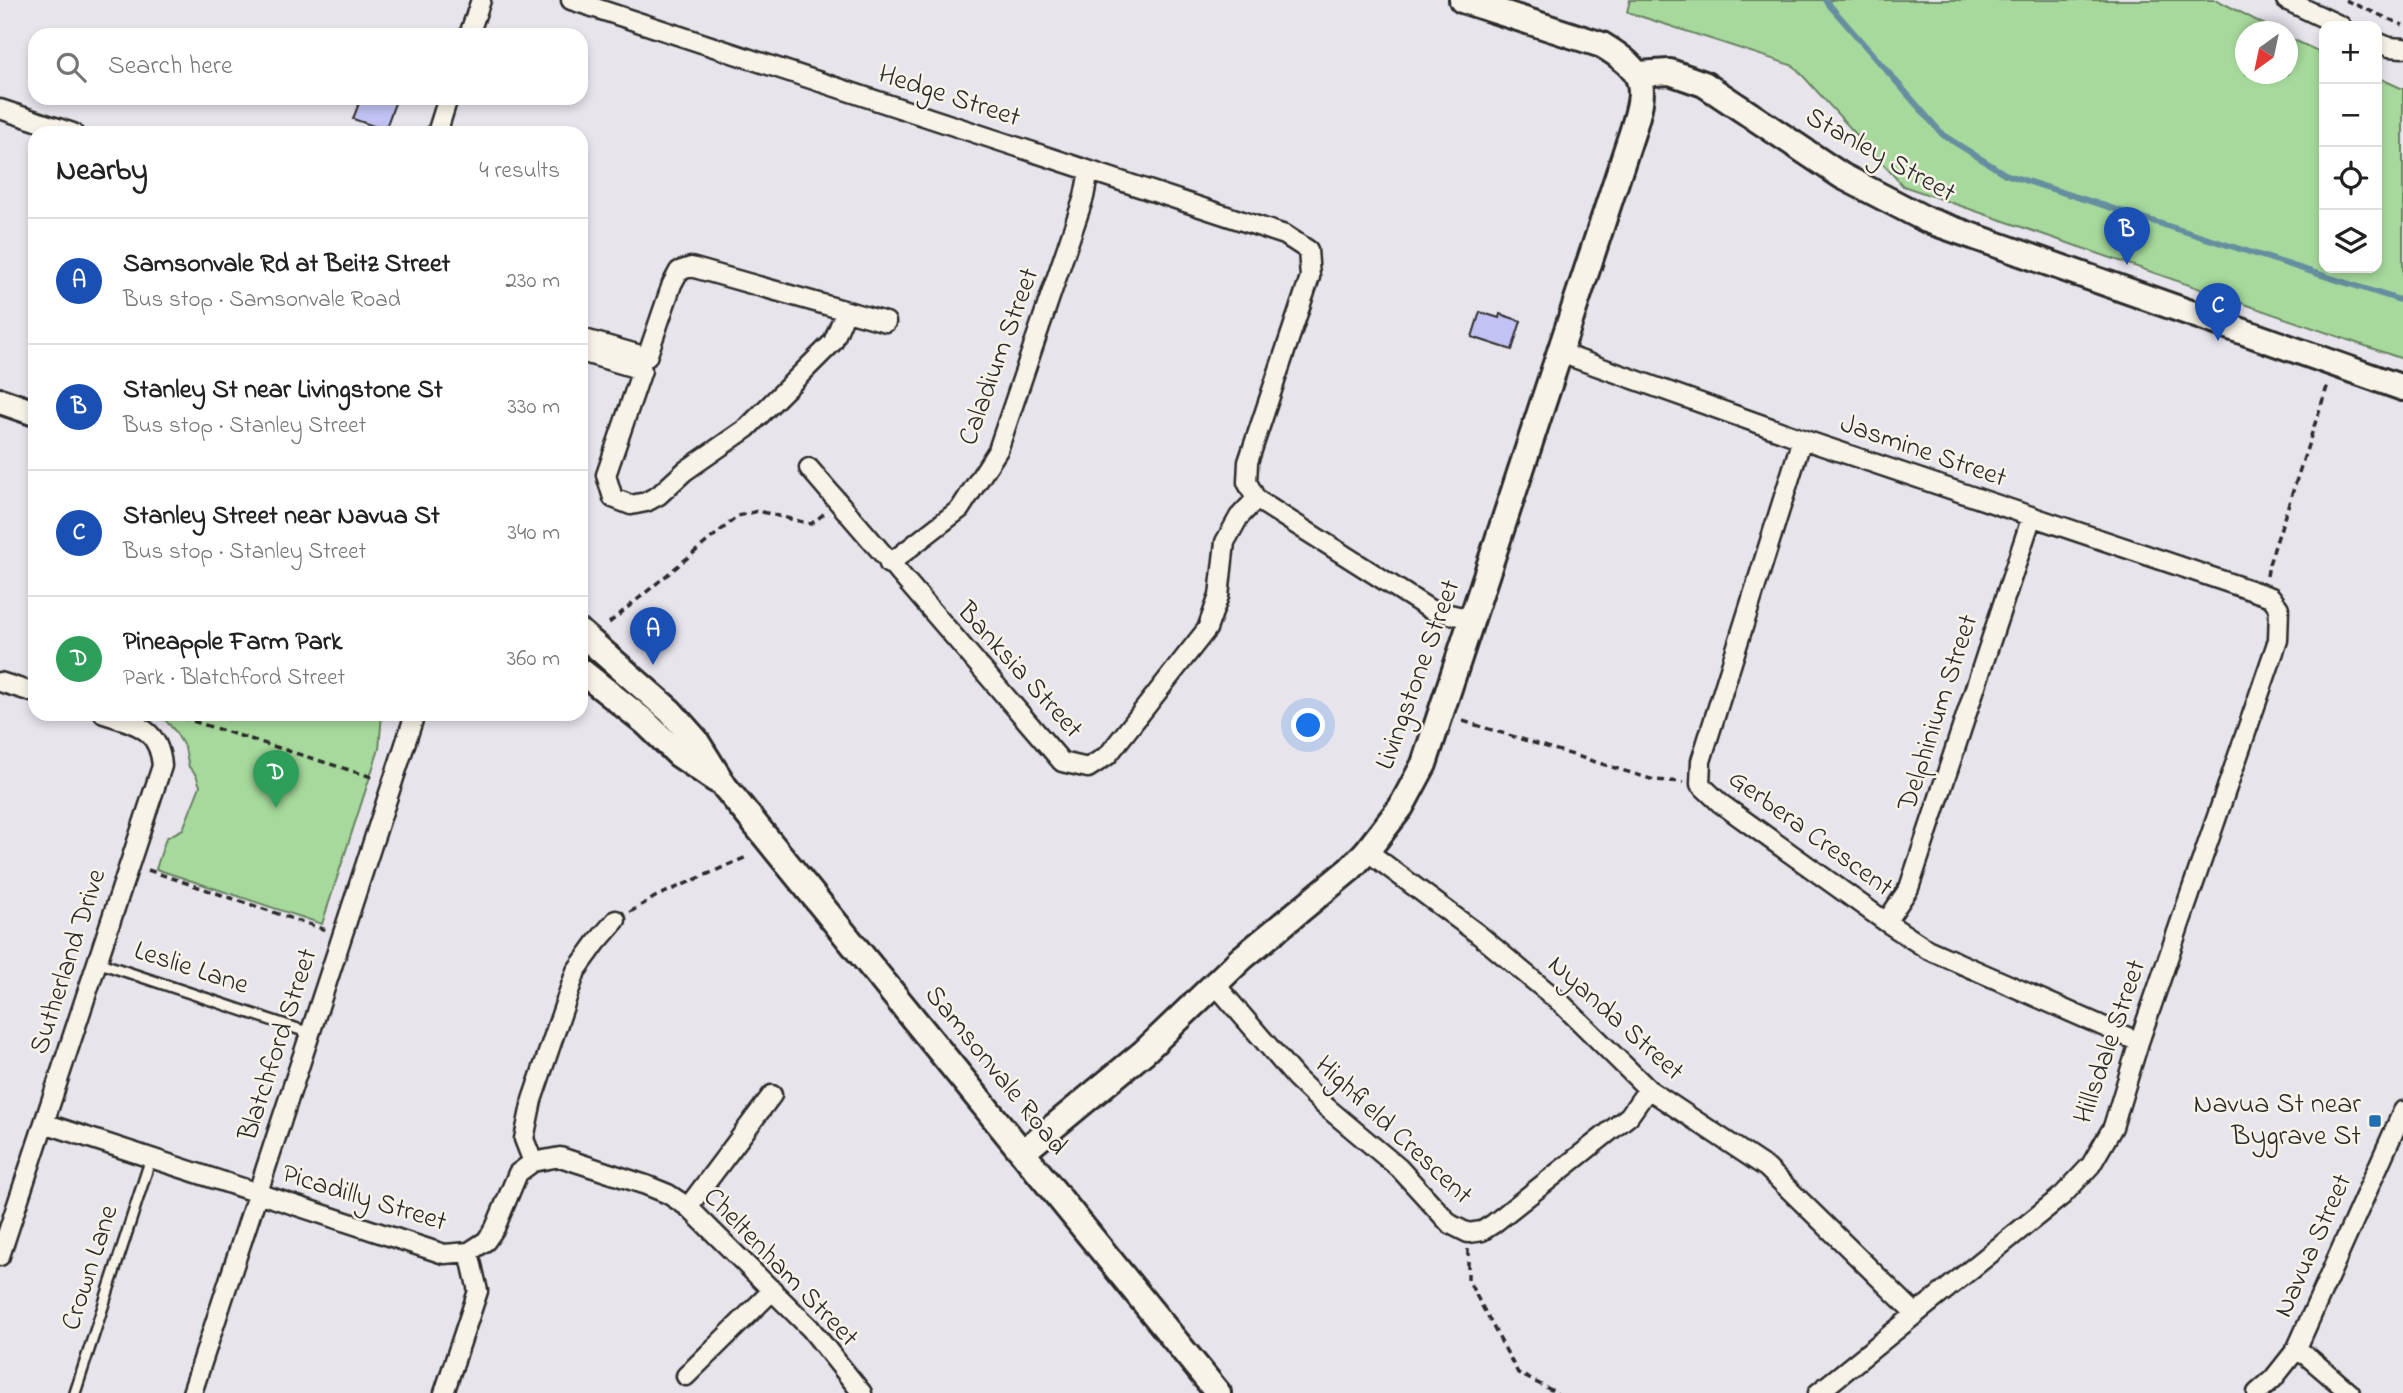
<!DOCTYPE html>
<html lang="en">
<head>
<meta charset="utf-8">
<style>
  body { margin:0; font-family:"Indie Flower",sans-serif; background:#f2f2f2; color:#222 }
  .controls { position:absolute; right:21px; top:21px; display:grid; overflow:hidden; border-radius:14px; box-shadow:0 4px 10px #0003 }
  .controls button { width:63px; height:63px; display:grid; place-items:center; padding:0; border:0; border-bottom:2px solid #e0e0e0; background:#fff; color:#222; font:35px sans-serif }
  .compass { position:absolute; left:2235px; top:21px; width:63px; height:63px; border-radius:50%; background:#fff; box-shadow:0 4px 10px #0003; rotate:213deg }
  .you { position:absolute; left:1309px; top:726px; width:24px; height:24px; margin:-18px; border:5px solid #fff; border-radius:50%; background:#1a73e8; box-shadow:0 0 0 10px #1a73e833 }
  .badge { display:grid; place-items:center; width:46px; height:46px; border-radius:50%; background:#2563eb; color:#fff; font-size:23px; font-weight:700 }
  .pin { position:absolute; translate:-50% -58px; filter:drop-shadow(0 2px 4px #0008) }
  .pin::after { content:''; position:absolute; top:37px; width:24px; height:21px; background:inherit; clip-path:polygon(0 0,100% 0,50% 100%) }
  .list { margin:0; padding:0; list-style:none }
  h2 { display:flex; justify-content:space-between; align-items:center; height:91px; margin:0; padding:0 28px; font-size:30px }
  h2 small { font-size:23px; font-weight:400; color:#767676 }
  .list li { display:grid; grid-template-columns:46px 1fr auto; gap:21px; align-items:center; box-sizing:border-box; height:126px; padding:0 28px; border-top:2px solid #e0e0e0 }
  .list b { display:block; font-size:26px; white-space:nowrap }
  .list p { margin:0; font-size:23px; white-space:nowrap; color:#767676 }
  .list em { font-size:23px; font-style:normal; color:#767676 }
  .icon { flex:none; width:38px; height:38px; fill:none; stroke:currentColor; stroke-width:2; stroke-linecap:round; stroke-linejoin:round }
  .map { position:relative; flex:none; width:2403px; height:1393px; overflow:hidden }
  .search { position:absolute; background:#fff; box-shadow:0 4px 10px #0003; left:28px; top:28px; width:560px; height:77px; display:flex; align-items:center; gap:18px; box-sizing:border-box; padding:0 24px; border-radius:21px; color:#767676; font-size:26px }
  .panel { position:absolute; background:#fff; box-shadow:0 4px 10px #0003; left:28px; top:126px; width:560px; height:595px; border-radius:21px }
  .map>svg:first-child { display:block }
</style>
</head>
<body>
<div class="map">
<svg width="2403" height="1393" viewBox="0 0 2403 1393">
  <rect width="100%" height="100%" fill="#e7e4ec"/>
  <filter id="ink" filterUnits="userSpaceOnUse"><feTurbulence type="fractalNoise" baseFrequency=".0143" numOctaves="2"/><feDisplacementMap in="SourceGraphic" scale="14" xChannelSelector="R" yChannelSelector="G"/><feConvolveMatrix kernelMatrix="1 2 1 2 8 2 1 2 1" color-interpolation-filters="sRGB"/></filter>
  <g filter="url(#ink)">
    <path fill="#a6d99b" stroke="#688263" stroke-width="2" d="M1630,0h587l60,31 -31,1v42h42v-37l36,17v214h53v-191l26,12v270l-500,-173 -109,-120 -167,-54z
      M160,714h222l-3,35 -57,175 -166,-55 10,-31 17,-9 17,-43 -4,-11 -7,-8 -4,-19 -10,-17z"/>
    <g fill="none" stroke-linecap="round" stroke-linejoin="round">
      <path stroke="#658fa0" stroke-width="6" d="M1825,0l118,135 62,39 398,127"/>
    </g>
    <path fill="#c2c2f4" stroke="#2b2b2b" stroke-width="2" d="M361,98h19l15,5 -10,27 -32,-11z
      M1480,312l19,6 1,-4 21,7 -9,29 -40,-13z"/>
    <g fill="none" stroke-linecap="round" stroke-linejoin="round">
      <defs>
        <path id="lane" d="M97,962l213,71
          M75,1393l76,-235"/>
        <path id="street" d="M571,0l714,235 23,15 2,27 -62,185 -1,20 9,17 175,111 41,9
          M2286,0l55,26
          M469,35l12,-35
          M2377,42l12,5 14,1
          M0,109l73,24
          M437,133l11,-35
          M581,338l66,19 25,-73 7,-13 12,-4 195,55
          M581,352l61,18 -36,105 7,23 18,7 15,-3 13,-7 26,-24 62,-43 86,-86 13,-31
          M1560,353l242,86 469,158 8,11 -1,32 -139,402 -26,85 -22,38 -28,30 -245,198
          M1802,439l-101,322 -1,23 20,19 166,119 41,27 212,93
          M809,468l253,294 26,6 20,-13 99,-126 12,-33 6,-54 14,-25 17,-18
          M889,564l71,-55 38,-59 86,-253 5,-26
          M0,682l35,11
          M1367,851l111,83 84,70 86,85 119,79 149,146
          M1886,922l23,-34 123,-372
          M1215,984l81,94 29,28 74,62 51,56 18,9 14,-2 11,-7 136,-108 19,-27
          M44,1123l400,131 25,-2
          M533,1162l-9,-23 8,-39 44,-129 21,-29 19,-22
          M688,1207l84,-112
          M0,1256l162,-490c-3,-38 -26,-42 -58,-52
          M2296,1350l11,6 43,37
          M686,1376l87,-86
          M192,1393l223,-679
          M444,1393l34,-102 -9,-39 17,-11 9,-13 23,-55 15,-11 27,-5 86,28 22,9 20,13 122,121 52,65
          M2257,1393l16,-14 23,-29 107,-239"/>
        <path id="secondary" d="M1638,74l32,-2 34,12 138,92 85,44 476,168
          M0,401l35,12
          M581,633l89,78 25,28 30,48 493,606
          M581,671l64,51 33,32 38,26
          M1023,1152l121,-100 98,-94 108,-89 17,-18 34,-44 23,-43 208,-631c15,-48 15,-61 -30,-88l-140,-45"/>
      </defs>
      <use href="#lane" stroke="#2b2b2b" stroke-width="14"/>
      <use href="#street" stroke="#2b2b2b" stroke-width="23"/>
      <use href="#secondary" stroke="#2b2b2b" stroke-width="30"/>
      <path stroke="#2b2b2b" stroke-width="3.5" stroke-dasharray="7 5" stroke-linecap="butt" d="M2345,0l58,25
        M2267,576l2,-12 59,-180
        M609,623l129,-107 20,-5 53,13 14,-11
        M170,714l205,64
        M1463,721l191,59 30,2
        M148,870l178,60
        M630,912l25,-15 94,-41
        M1023,1116l14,-6
        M1468,1249v31l50,93 39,20"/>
      <use href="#lane" stroke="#f7f3e8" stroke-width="9"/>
      <use href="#street" stroke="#f7f3e8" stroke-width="18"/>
      <use href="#secondary" stroke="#f7f3e8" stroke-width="24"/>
    </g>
  </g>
  <rect fill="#1f6fb2" stroke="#f7f3e8" stroke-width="2.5" x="2368" y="1114" width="14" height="14" rx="3.5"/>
  <g text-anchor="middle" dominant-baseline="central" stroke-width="5" stroke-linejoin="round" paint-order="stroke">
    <g font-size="28" fill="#2b2b2b" stroke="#f7f3e8">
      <text transform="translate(949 97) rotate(18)">Hedge Street</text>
      <text transform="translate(1880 156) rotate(29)">Stanley Street</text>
      <text transform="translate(1000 357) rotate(-70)">Caladium Street</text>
      <text transform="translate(1923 452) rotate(19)">Jasmine Street</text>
      <text transform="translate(1019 671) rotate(48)">Banksia Street</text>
      <text transform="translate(1419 675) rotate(-70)">Livingstone Street</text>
      <text transform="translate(1939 713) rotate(-72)">Delphinium Street</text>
      <text transform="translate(1810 834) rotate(36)">Gerbera Crescent</text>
      <text transform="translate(69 962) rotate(-72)">Sutherland Drive</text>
      <text transform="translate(191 969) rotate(18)">Leslie Lane</text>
      <text transform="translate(1615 1019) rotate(42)">Nyanda Street</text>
      <text transform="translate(2111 1042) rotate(-71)">Hillsdale Street</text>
      <text transform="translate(279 1045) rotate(-72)">Blatchford Street</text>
      <text transform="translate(995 1071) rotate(51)">Samsonvale Road</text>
      <text transform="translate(1393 1131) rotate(43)">Highfield Crescent</text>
      <text transform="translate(364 1199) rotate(17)">Picadilly Street</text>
      <text transform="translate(2314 1246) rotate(-66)">Navua Street</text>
      <text transform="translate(91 1268) rotate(-72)">Crown Lane</text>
      <text transform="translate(780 1268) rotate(46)">Cheltenham Street</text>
    </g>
    <g font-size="28" fill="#2b2b2b" stroke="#f7f3e8" text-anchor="end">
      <text x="2361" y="1105">Navua St near<tspan x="2361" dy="32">Bygrave St</tspan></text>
    </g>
  </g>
</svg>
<div class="controls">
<button>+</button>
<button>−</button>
<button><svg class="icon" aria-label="locate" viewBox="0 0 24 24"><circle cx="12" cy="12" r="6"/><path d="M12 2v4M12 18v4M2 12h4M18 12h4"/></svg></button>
<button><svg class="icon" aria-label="layers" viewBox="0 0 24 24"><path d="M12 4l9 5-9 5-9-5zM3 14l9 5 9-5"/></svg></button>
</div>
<svg class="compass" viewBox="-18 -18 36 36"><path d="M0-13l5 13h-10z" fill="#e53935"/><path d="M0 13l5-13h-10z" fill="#767676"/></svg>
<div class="you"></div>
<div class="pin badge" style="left:653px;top:665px;background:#1a4fb4">A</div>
<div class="pin badge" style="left:2127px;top:265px;background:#1a4fb4">B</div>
<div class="pin badge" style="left:2218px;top:341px;background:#1a4fb4">C</div>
<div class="pin badge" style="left:276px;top:808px;background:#2e9e5b">D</div>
<div class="search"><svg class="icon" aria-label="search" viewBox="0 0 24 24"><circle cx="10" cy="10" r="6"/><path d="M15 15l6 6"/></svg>Search here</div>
<section class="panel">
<h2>Nearby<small>4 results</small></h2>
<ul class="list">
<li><span class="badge" style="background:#1a4fb4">A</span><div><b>Samsonvale Rd at Beitz Street</b><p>Bus stop · Samsonvale Road</p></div><em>230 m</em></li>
<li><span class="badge" style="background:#1a4fb4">B</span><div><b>Stanley St near Livingstone St</b><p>Bus stop · Stanley Street</p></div><em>330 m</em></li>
<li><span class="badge" style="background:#1a4fb4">C</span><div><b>Stanley Street near Navua St</b><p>Bus stop · Stanley Street</p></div><em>340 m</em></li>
<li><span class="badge" style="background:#2e9e5b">D</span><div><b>Pineapple Farm Park</b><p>Park · Blatchford Street</p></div><em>360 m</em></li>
</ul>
</section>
</div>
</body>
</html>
